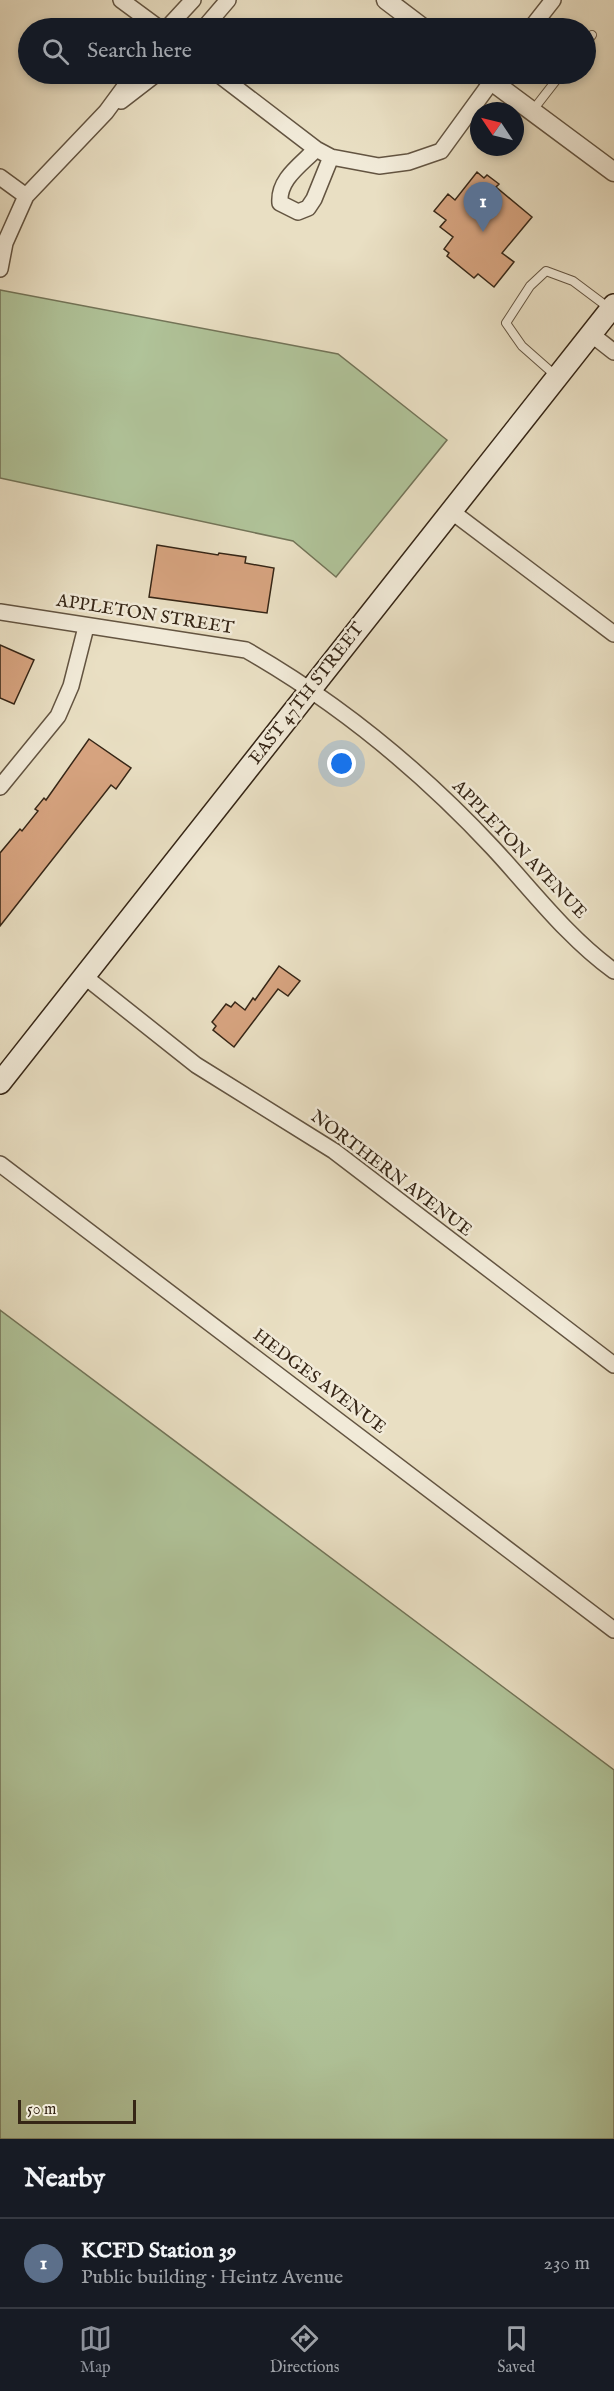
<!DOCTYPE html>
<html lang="en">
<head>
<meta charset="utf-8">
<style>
  body { margin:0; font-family:"IM FELL English",serif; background:#242831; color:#f1f3f6 }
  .compass { position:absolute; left:470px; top:102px; width:54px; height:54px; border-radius:50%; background:#171b24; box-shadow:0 3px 9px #0003; rotate:305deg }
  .scale { position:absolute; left:18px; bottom:15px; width:118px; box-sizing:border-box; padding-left:6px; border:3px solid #362616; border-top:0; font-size:16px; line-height:21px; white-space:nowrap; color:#362616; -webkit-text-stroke:4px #f1ead8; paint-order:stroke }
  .you { position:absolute; left:342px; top:764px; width:21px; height:21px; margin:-15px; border:4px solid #fff; border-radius:50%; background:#1a73e8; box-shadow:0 0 0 9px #1a73e833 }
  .badge { display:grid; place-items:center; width:39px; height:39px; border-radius:50%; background:#8c9099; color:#fff; font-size:20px; font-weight:700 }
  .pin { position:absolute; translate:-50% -50px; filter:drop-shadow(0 2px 3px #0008) }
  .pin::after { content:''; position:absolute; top:32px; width:21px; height:18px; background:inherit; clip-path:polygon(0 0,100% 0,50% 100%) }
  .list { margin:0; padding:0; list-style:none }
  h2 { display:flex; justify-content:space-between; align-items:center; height:78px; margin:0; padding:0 24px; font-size:26px }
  h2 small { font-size:20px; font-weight:400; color:#9ea1a6 }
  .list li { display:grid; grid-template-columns:39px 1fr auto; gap:18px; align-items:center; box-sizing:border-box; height:90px; padding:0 24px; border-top:2px solid #363941 }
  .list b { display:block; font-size:22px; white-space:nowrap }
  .list p { margin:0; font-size:20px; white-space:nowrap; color:#9ea1a6 }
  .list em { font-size:20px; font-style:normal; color:#9ea1a6 }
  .icon { flex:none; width:33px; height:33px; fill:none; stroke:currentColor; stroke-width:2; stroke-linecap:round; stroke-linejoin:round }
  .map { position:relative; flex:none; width:614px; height:2139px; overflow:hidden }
  .search { position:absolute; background:#171b24; box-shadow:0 3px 9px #0003; left:18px; right:18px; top:18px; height:66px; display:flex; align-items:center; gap:15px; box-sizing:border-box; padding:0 21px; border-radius:33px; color:#9ea1a6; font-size:22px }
  .sheet { height:168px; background:#171b24 }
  nav { display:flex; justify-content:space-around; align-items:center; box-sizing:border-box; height:84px; border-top:2px solid #363941; background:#171b24; font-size:16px; color:#9ea1a6 }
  nav a { display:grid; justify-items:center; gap:3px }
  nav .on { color:#8c9099 }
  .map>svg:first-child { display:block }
</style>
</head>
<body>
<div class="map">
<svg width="614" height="2139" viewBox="0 0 614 2139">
  <rect width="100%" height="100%" fill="#e9dfc3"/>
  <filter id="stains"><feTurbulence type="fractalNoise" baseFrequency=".00333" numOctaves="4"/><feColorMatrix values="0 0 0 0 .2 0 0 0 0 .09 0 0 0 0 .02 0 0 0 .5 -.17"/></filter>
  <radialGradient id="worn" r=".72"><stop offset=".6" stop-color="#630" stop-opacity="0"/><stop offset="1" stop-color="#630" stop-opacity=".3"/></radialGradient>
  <path fill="#b0c399" stroke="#737458" stroke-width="1.5" d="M0,290l338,64 109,86 -111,137 -43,-36 -293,-63z
    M0,1310l614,460v369h-614z"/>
  <path fill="#d6a37f" stroke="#362616" stroke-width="1.5" d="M477,172l7,6 3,-3 12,9 -3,3 36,30 -30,36 12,9 -20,25 -16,-13 -4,4 -27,-22 2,-3 -5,-4 9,-12 -13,-10 6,-7 -12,-9 14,-17 7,6z
    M157,545l61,10 1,-2 27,4 -1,6 29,5 -7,45 -118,-16z
    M0,645l34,15 -20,44 -14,-6z
    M89,739l42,29 -15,21 -5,-4 -111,141v-73l20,-24 2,2 16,-20 -3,-2 9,-11 2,2z
    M279,966l21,15 -12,15 -10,-7 -44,58 -21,-17 3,-4 -4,-4 14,-18 5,3 4,-5 10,8 8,-12 2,2z"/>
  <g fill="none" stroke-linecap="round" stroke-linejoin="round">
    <defs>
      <path id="service" d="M586,43l6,-8
        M533,110l28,-36
        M556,376l-34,-30 -16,-23 24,-37 16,-15 27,10 36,27"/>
      <path id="minor" d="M121,0l38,28
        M167,28l26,-28
        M204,28l24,-28
        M531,28l22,-28
        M218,74l98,75 15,8 48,9 30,-4 32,-11 56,-77
        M121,101l35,-27
        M316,149c-15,16 -38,30 -36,54l18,9 10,-4 6,-9 17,-42
        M0,177l26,19
        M0,269l5,-26 21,-47 80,-84 28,-38
        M591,334l23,18
        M451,511l163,123
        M0,612l246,38c91,52 176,122 247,198 39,42 74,89 121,123
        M0,787l58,-71 13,-30 15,-59
        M84,976l112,89 138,86 280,214
        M0,1164l614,466"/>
      <path id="tertiary" d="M386,0l37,28
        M482,74l132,98"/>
      <path id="secondary" d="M0,1083l614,-778"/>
    </defs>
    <use href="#service" stroke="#635441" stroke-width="10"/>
    <use href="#minor" stroke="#635441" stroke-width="18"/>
    <use href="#tertiary" stroke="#635441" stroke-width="21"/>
    <use href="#secondary" stroke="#362616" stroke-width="24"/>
    <use href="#service" stroke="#f1ead8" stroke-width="8"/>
    <use href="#minor" stroke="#f1ead8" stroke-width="15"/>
    <use href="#tertiary" stroke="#f1ead8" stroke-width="18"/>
    <use href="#secondary" stroke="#f1ead8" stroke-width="21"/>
  </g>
  <g text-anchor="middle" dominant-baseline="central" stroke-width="5" stroke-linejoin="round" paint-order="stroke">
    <g font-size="18" fill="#362616" stroke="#f1ead8">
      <text transform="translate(145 615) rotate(9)">APPLETON STREET</text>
      <text transform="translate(307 694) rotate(-52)">EAST 47TH STREET</text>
      <text transform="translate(519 850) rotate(46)">APPLETON AVENUE</text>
      <text transform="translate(391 1174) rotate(37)">NORTHERN AVENUE</text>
      <text transform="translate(319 1382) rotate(37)">HEDGES AVENUE</text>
    </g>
  </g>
  <rect width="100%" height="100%" filter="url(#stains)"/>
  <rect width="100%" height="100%" fill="url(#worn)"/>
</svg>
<svg class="compass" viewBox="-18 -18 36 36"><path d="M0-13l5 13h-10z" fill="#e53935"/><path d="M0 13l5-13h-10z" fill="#9ea1a6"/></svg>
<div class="scale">50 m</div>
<div class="you"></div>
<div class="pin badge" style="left:483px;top:232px;background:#5c6f8a">1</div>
<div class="search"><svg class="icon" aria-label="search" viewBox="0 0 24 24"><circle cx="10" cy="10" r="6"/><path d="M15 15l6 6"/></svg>Search here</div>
</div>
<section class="sheet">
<h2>Nearby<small></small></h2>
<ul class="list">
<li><span class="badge" style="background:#5c6f8a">1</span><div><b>KCFD Station 39</b><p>Public building · Heintz Avenue</p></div><em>230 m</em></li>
</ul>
</section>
<nav>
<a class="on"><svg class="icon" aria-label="map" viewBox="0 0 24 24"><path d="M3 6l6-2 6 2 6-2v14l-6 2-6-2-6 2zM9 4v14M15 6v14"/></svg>Map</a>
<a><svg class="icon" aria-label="directions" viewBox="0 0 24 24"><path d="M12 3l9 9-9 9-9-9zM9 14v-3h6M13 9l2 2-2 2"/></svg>Directions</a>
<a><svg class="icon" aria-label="saved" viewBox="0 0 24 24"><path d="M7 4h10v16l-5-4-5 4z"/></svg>Saved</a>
</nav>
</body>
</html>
